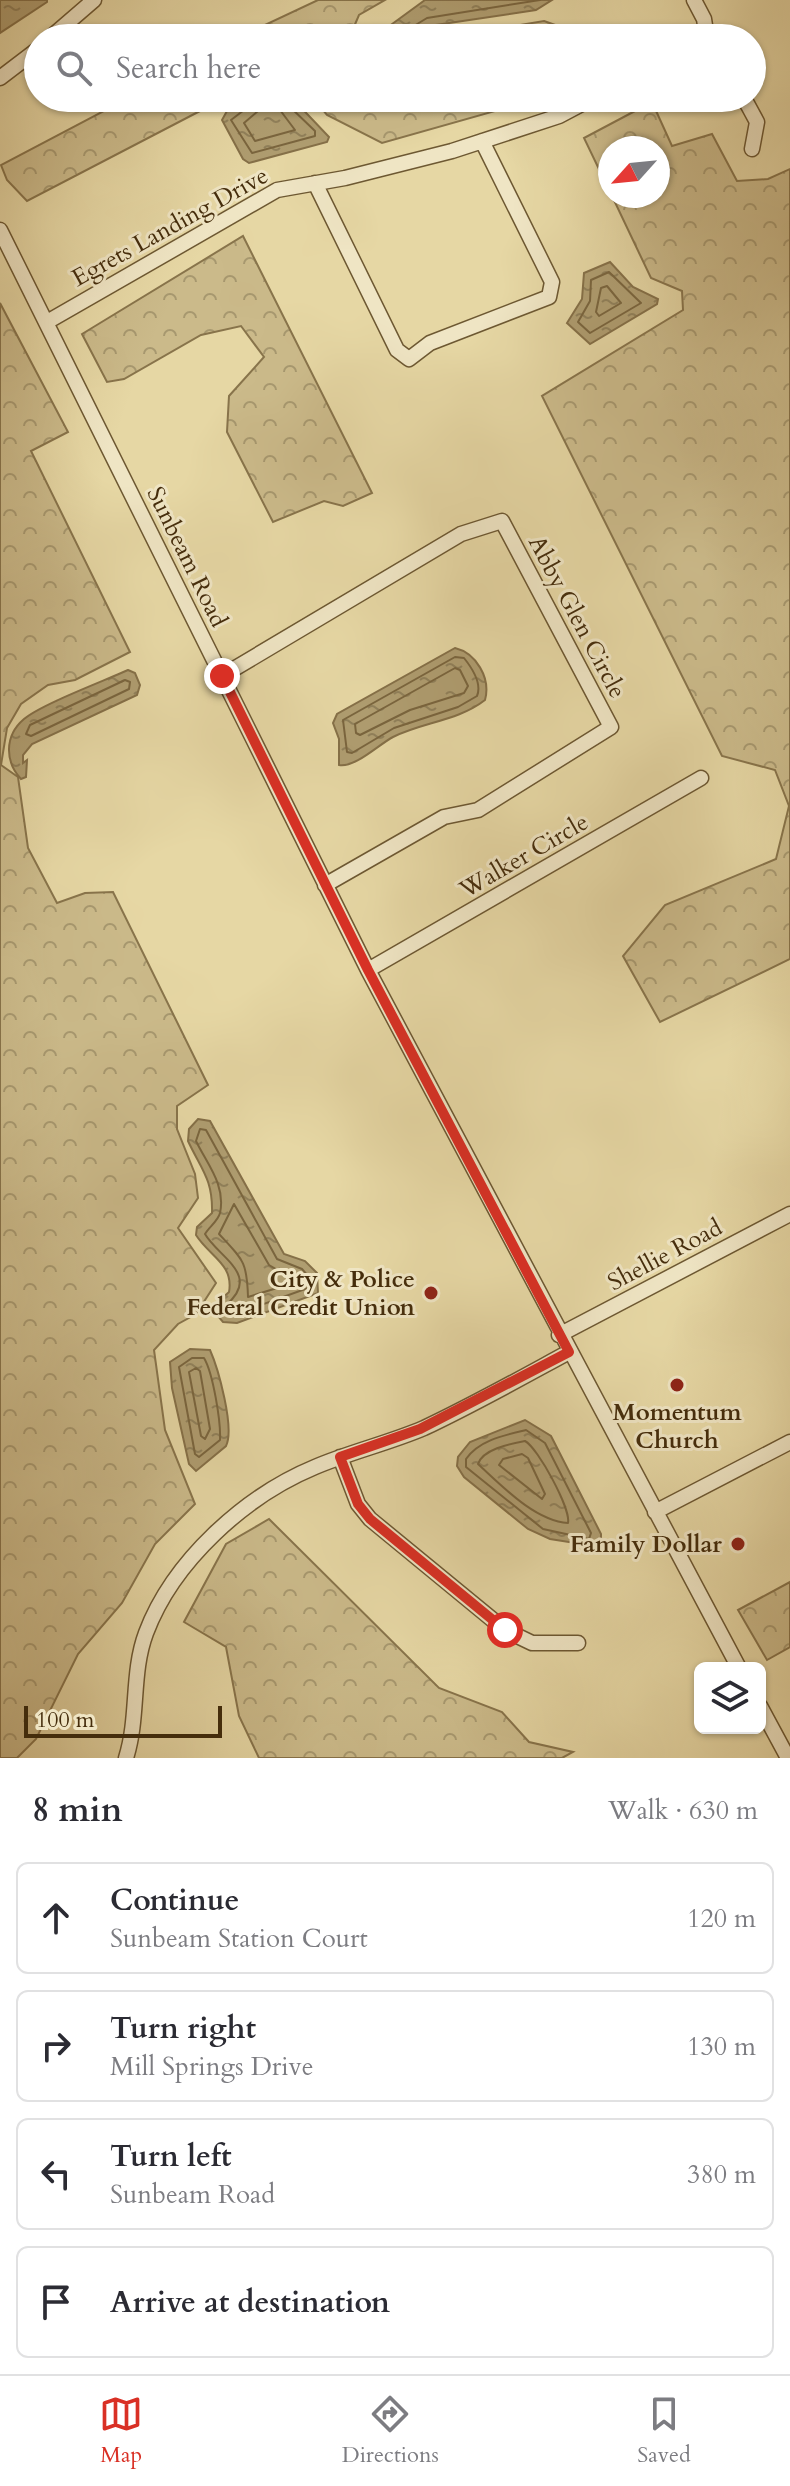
<!DOCTYPE html>
<html lang="en">
<head>
<meta charset="utf-8">
<style>
  body { margin:0; font-family:Cardo,serif; background:#f2f2f3; color:#2b2b33 }
  .controls { position:absolute; right:24px; bottom:24px; display:grid; overflow:hidden; border-radius:12px; box-shadow:0 2px 6px #0004 }
  .controls button { width:72px; height:72px; display:grid; place-items:center; padding:0; border:0; border-bottom:2px solid #e1e1e2; background:#fff; color:#2b2b33; font:40px sans-serif }
  .compass { position:absolute; left:598px; top:136px; width:72px; height:72px; border-radius:50%; background:#fff; box-shadow:0 2px 6px #0004; rotate:243deg }
  .scale { position:absolute; left:24px; bottom:20px; width:198px; box-sizing:border-box; padding-left:8px; border:4px solid #452d0c; border-top:0; font-size:22px; line-height:28px; white-space:nowrap; color:#452d0c; -webkit-text-stroke:6px #efe5c4; paint-order:stroke }
  .stop { position:absolute; width:24px; height:24px; margin:-18px; border:6px solid #d93025; border-radius:50%; background:#fff }
  .stop.end { background:#d93025; border-color:#fff; box-shadow:0 2px 8px #0008 }
  .list { margin:0; padding:0; list-style:none }
  h2 { display:flex; justify-content:space-between; align-items:center; height:104px; margin:0; padding:0 32px; font-size:34px }
  h2 small { font-size:26px; font-weight:400; color:#7c7c81 }
  .list li { display:grid; grid-template-columns:52px 1fr auto; gap:24px; align-items:center; box-sizing:border-box; height:112px; margin:0 16px 16px; padding:0 16px; border:2px solid #e1e1e2; border-radius:12px }
  .list b { display:block; font-size:30px; white-space:nowrap }
  .list p { margin:0; font-size:26px; white-space:nowrap; color:#7c7c81 }
  .list em { font-size:26px; font-style:normal; color:#7c7c81 }
  .icon { flex:none; width:44px; height:44px; fill:none; stroke:currentColor; stroke-width:2; stroke-linecap:round; stroke-linejoin:round }
  .map { position:relative; flex:none; width:790px; height:1758px; overflow:hidden }
  .search { position:absolute; background:#fff; box-shadow:0 2px 6px #0004; left:24px; right:24px; top:24px; height:88px; display:flex; align-items:center; gap:20px; box-sizing:border-box; padding:0 28px; border-radius:44px; color:#7c7c81; font-size:30px }
  .sheet { height:616px; background:#fff }
  nav { display:flex; justify-content:space-around; align-items:center; box-sizing:border-box; height:112px; border-top:2px solid #e1e1e2; background:#fff; font-size:22px; color:#7c7c81 }
  nav a { display:grid; justify-items:center; gap:4px }
  nav .on { color:#d93025 }
  .map>svg:first-child { display:block }
</style>
</head>
<body>
<div class="map">
<svg width="790" height="1758" viewBox="0 0 790 1758">
  <defs>
    <pattern id="forest-crowns" width="20" height="18" patternUnits="userSpaceOnUse" patternTransform="scale(2)"><rect width="20" height="18" fill="#cbba8a"/><path d="M2 6a3 3 0 1 1 6 0M12 15a3 3 0 1 1 6 0" fill="none" stroke="#a7986f"/></pattern>
    <pattern id="water-ripples" width="26" height="14" patternUnits="userSpaceOnUse" patternTransform="scale(2)"><rect width="26" height="14" fill="#af9d70"/><path d="M2 4q2-2 4 0t4 0M15 11q2-2 4 0t4 0" fill="none" stroke="#90805a"/></pattern>
  </defs>
  <rect width="100%" height="100%" fill="#e6d7a4"/>
  <filter id="stains"><feTurbulence type="fractalNoise" baseFrequency=".0025" numOctaves="4"/><feColorMatrix values="0 0 0 0 .2 0 0 0 0 .09 0 0 0 0 .02 0 0 0 .5 -.17"/></filter>
  <radialGradient id="worn" r=".72"><stop offset=".6" stop-color="#630" stop-opacity="0"/><stop offset="1" stop-color="#630" stop-opacity=".3"/></radialGradient>
  <path fill="url(#forest-crowns)" stroke="#88744b" stroke-width="2" d="M318,0h67l-26,15 -6,14 6,9h-122z
    M544,21l23,8 7,9h-133z
    M120,98h105l-198,103 -20,-21 -6,-15 103,-54z
    M313,98h228l-159,45 -55,-28z
    M652,102l20,44 40,-12 25,47 31,-2 22,-10v790l-130,63 -37,-66 42,-51 111,-46 13,-53 -14,-36 -53,-14 -180,-360 141,-86 -1,-19 -31,-13 -39,-82h46v-48h-48v44l-26,-54z
    M243,236l129,257 -29,13 -19,-5 -51,21 -46,-90 2,-36 35,-39 -23,-31 -40,9 -77,44 -17,3 -25,-48z
    M0,303l68,129 -37,19 99,201 -55,28 -27,5 -27,19 -14,24 -6,37 17,12 10,71 29,55 28,-10 28,-1 95,193 -31,21v23l18,45 3,24 -20,30 38,55 -20,31 -18,10 -24,26 11,80 30,74 -40,40 -33,59 -44,51 -42,85 -19,19h-17z
    M269,1519l170,169 63,24 27,30 44,10 -11,6h-303l-20,-42 -13,-69 -42,-25 42,-78z
    M790,1582v65l-23,13 -29,-50z"/>
  <path fill="url(#water-ripples)" stroke="#857048" stroke-width="2" d="M0,0h47v2l-47,31z
    M425,0h127l-16,10 -107,16 -20,12h-29l-3,-3z
    M248,98h44l37,39 -2,5 -78,21 -6,-4 -21,-39 5,-9z
    M610,262l23,25 25,12 -1,5 -67,40 -23,-21 15,-24 2,-26z
    M455,648c21,5 36,30 30,52 -27,21 -62,22 -92,37 -15,8 -38,31 -54,28v-26l-6,-16 4,-9z
    M128,670l7,3 5,12 -3,10 -105,49 -9,11v8l4,-3 -1,17 -5,2c-16,-17 -17,-43 3,-60 18,-15 80,-38 104,-49z
    M198,1119l12,2 74,133 21,7 12,12 1,20 -81,30 -14,-1 -6,-7 1,-13 11,-10c5,-28 -20,-36 -33,-57l1,-8 15,-14c1,-34 -11,-44 -24,-72l1,-12z
    M190,1349l20,1c8,18 25,78 16,96l-30,25 -7,-7 -17,-76 -2,-26z
    M525,1420l26,16 50,98v5l-7,7 -44,-7 -22,-10 -64,-52 -7,-11 1,-9 12,-15z"/>
  <g fill="none" stroke-linecap="round" stroke-linejoin="round">
    <path stroke="#7a653e" stroke-width="2" d="M407,38l2,-9 18,-11 113,-18
      M251,98l-3,9 -17,13 21,33 63,-17v-5l-26,-25 -2,-8
      M261,98l-3,13 -14,12 11,18 40,-11 -15,-20 -3,-12
      M609,272l32,31 -51,30 -12,-11 12,-21 1,-21z
      M607,286l14,17 -22,13 -3,-4 5,-24z
      M455,657l9,1c8,10 18,26 13,38l-19,11 -64,21 -42,25 -5,-1 -4,-32z
      M455,668l5,2 8,16 -4,7 -54,17 -50,25 -4,-2 -1,-9z
      M125,680l5,2 -1,7 -98,47 -5,-2 4,-9z
      M200,1129l6,1 71,129 25,10 7,8 -1,11 -72,26 -10,-2v-7c36,-30 -8,-48 -21,-71 4,-7 13,-13 15,-21 6,-28 -13,-49 -24,-72z
      M234,1204l35,61 22,13 -1,6 -42,13c-1,-36 -5,-37 -29,-63z
      M192,1358h12c9,15 17,64 16,82l-21,17 -4,-3 -16,-87z
      M196,1368l4,3 10,58 -5,10 -4,-3 -12,-64z
      M526,1430l19,13 46,90 -2,6 -46,-10 -77,-62v-8c13,-19 39,-24 60,-29z
      M525,1441c13,7 46,68 43,82 -33,-2 -66,-37 -90,-59 5,-15 32,-20 47,-23z
      M522,1454l6,4 17,36 -3,5 -43,-34 4,-6z"/>
    <defs>
      <path id="minor" d="M694,0l10,19 3,19
        M50,38l44,-38
        M0,78l38,-29
        M744,98l13,24 -5,27
        M315,183l82,167 12,9 21,-16 119,-46 3,-15 -70,-141
        M0,230l368,740 371,698
        M47,322l230,-132 68,-12 107,-27 107,-35 34,-18
        M222,676l239,-142 41,-13 109,206 -133,83 -34,7 -119,68
        M368,970l333,-192
        M559,1335l231,-121
        M340,1457l18,47 12,15 135,111 27,13h46
        M655,1512l135,-70
        M760,1706l28,52
        M126,1758c13,-41 5,-85 20,-125 27,-72 99,-137 169,-166 35,-15 74,-24 109,-39 49,-23 97,-50 145,-76"/>
    </defs>
    <use href="#minor" stroke="#6d5832" stroke-width="17"/>
    <use href="#minor" stroke="#efe5c4" stroke-width="14"/>
  </g>
  <g fill="none" stroke-linecap="round" stroke-linejoin="round">
    <path stroke="#d93025" stroke-width="10" d="M222,676l146,294 201,382 -149,77 -80,28 18,47 12,15 135,111"/>
  </g>
  <g fill="#8f2418" stroke="#efe5c4" stroke-width="3">
    <circle cx="431" cy="1293" r="8"/>
    <circle cx="677" cy="1385" r="8"/>
    <circle cx="738" cy="1544" r="8"/>
  </g>
  <g text-anchor="middle" dominant-baseline="central" stroke-width="6" stroke-linejoin="round" paint-order="stroke">
    <g font-size="24" fill="#452d0c" stroke="#efe5c4">
      <text transform="translate(170 227) rotate(-29)">Egrets Landing Drive</text>
      <text transform="translate(187 557) rotate(64)">Sunbeam Road</text>
      <text transform="translate(577 617) rotate(62)">Abby Glen Circle</text>
      <text transform="translate(524 856) rotate(-30)">Walker Circle</text>
      <text transform="translate(665 1255) rotate(-28)">Shellie Road</text>
    </g>
    <g font-size="24" font-weight="bold" fill="#452d0c" stroke="#efe5c4" text-anchor="end">
      <text x="415" y="1279">City &amp; Police<tspan x="415" dy="28">Federal Credit Union</tspan></text>
      <text x="677" y="1412" text-anchor="middle">Momentum<tspan x="677" dy="28">Church</tspan></text>
      <text x="722" y="1544">Family Dollar</text>
    </g>
  </g>
  <rect width="100%" height="100%" filter="url(#stains)"/>
  <rect width="100%" height="100%" fill="url(#worn)"/>
</svg>
<div class="controls">
<button><svg class="icon" aria-label="layers" viewBox="0 0 24 24"><path d="M12 4l9 5-9 5-9-5zM3 14l9 5 9-5"/></svg></button>
</div>
<svg class="compass" viewBox="-18 -18 36 36"><path d="M0-13l5 13h-10z" fill="#e53935"/><path d="M0 13l5-13h-10z" fill="#7c7c81"/></svg>
<div class="scale">100 m</div>
<div class="stop" style="left:505px;top:1630px"></div>
<div class="stop end" style="left:222px;top:676px"></div>
<div class="search"><svg class="icon" aria-label="search" viewBox="0 0 24 24"><circle cx="10" cy="10" r="6"/><path d="M15 15l6 6"/></svg>Search here</div>
</div>
<section class="sheet">
<h2>8 min<small>Walk · 630 m</small></h2>
<ul class="list">
<li><svg class="icon" aria-label="ahead" viewBox="0 0 24 24"><path d="M12 20V5M6 11l6-6 6 6"/></svg><div><b>Continue</b><p>Sunbeam Station Court</p></div><em>120 m</em></li>
<li><svg class="icon" aria-label="right" viewBox="0 0 24 24"><path d="M7 20v-9h11M14 6l5 5-5 5"/></svg><div><b>Turn right</b><p>Mill Springs Drive</p></div><em>130 m</em></li>
<li><svg class="icon" aria-label="left" viewBox="0 0 24 24"><path d="M17 20v-9H6M10 6l-5 5 5 5"/></svg><div><b>Turn left</b><p>Sunbeam Road</p></div><em>380 m</em></li>
<li><svg class="icon" aria-label="arrive" viewBox="0 0 24 24"><path d="M6 21V4h12l-3 4 3 4H6"/></svg><div><b>Arrive at destination</b></div></li>
</ul>
</section>
<nav>
<a class="on"><svg class="icon" aria-label="map" viewBox="0 0 24 24"><path d="M3 6l6-2 6 2 6-2v14l-6 2-6-2-6 2zM9 4v14M15 6v14"/></svg>Map</a>
<a><svg class="icon" aria-label="directions" viewBox="0 0 24 24"><path d="M12 3l9 9-9 9-9-9zM9 14v-3h6M13 9l2 2-2 2"/></svg>Directions</a>
<a><svg class="icon" aria-label="saved" viewBox="0 0 24 24"><path d="M7 4h10v16l-5-4-5 4z"/></svg>Saved</a>
</nav>
</body>
</html>
